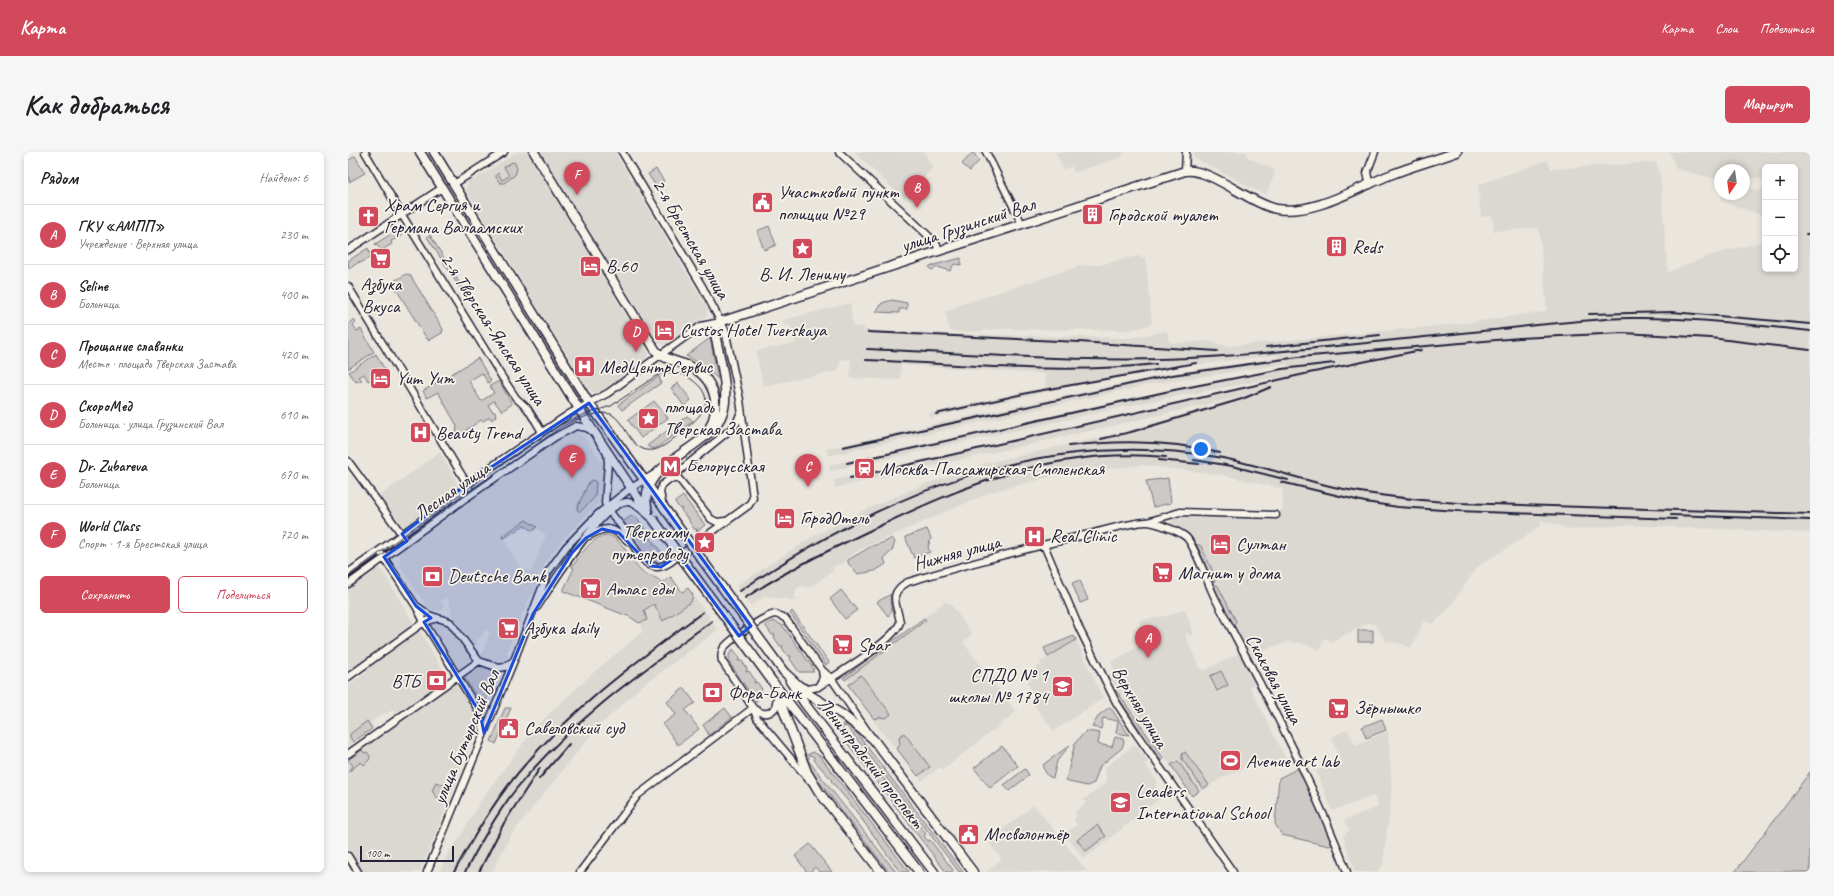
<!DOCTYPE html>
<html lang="ru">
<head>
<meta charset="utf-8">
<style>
  body { margin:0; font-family:Caveat,sans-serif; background:#f6f6f6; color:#202124 }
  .controls { position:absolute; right:12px; top:12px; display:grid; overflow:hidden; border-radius:6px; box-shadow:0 2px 6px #0003 }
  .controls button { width:36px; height:36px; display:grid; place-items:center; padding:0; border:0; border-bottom:1px solid #e0e0e0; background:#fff; color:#202124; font:20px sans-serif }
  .compass { position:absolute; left:1366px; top:12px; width:36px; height:36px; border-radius:50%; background:#fff; box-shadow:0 2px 6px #0003; rotate:193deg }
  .scale { position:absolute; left:12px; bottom:10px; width:94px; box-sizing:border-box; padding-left:4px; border:2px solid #22223b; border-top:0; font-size:11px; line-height:14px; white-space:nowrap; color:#22223b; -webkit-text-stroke:3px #f7f3e8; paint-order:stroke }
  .you { position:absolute; left:853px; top:297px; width:14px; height:14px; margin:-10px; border:3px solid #fff; border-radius:50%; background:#1a73e8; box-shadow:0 0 0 6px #1a73e833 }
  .badge { display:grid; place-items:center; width:26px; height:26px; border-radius:50%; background:#d1495b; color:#fff; font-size:13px; font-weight:700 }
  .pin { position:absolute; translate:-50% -33px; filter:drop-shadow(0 1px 2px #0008) }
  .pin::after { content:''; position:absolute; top:21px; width:14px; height:12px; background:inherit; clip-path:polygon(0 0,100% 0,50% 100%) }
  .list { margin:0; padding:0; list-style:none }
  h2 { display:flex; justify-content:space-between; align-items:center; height:52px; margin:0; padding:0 16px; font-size:17px }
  h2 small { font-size:13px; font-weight:400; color:#757577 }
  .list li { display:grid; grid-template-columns:26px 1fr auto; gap:12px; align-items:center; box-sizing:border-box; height:60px; padding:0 16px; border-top:1px solid #e0e0e0 }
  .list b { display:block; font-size:15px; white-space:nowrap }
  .list p { margin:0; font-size:13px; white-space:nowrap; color:#757577 }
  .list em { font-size:13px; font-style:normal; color:#757577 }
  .actions { display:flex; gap:8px; padding:12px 16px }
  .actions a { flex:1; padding:9px 0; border:1px solid #d1495b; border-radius:6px; text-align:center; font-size:14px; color:#d1495b }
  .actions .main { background:#d1495b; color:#fff }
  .icon { flex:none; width:22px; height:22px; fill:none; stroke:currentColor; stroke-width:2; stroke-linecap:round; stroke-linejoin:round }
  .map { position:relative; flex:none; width:1462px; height:720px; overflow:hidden; border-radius:6px }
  header { display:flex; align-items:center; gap:24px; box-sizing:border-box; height:56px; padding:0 20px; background:#d1495b; color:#fff }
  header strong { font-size:19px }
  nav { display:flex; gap:22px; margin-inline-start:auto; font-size:14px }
  .intro { display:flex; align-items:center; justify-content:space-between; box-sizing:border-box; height:96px; padding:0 24px }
  h1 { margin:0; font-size:28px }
  .button { padding:10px 18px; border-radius:6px; background:#d1495b; color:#fff; font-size:14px; font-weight:700 }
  main { display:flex; gap:24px; padding:0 24px }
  aside { flex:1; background:#fff; border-radius:6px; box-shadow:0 2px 6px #0003 }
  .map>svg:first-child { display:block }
</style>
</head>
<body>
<header>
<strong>Карта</strong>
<nav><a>Карта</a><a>Слои</a><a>Поделиться</a></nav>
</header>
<div class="intro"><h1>Как добраться</h1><a class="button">Маршрут</a></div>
<main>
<aside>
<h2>Рядом<small>Найдено: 6</small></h2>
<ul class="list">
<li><span class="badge">A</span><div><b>ГКУ «АМПП»</b><p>Учреждение · Верхняя улица</p></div><em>230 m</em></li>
<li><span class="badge">B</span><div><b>Seline</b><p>Больница</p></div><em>400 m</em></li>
<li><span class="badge">C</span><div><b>Прощание славянки</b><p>Место · площадь Тверская Застава</p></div><em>420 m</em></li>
<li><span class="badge">D</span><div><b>СкороМед</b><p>Больница · улица Грузинский Вал</p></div><em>610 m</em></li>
<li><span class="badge">E</span><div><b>Dr. Zubareva</b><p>Больница</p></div><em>670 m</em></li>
<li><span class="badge">F</span><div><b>World Class</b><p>Спорт · 1-я Брестская улица</p></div><em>720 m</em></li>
</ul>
<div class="actions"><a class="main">Сохранить</a><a>Поделиться</a></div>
</aside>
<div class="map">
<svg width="1462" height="720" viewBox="0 0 1462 720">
  <rect width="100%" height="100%" fill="#eae6de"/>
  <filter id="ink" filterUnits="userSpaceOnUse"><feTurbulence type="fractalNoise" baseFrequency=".025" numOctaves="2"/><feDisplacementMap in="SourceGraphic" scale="8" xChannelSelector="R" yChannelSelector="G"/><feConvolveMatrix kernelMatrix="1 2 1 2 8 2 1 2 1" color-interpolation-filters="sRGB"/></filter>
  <g filter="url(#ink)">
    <path fill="#dbd8d2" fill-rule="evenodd" d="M169,0h11l121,201 -2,5 -47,34h-8l-5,-4 -121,-198 2,-10 7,-1z
      M192,0h75l93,157 -1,7 -42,29 -6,-2z
      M506,0h70l9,16 -29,31z
      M707,0h69l-3,5 -47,16 -3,-7 -7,4z
      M846,0h53v5l28,13 -3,11 -7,14 -72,-38z
      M1322,0h140v381l-186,-8 -52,5 -31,-10v5l-13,10 -50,31 -31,45 -14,13 -9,-3 -13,27 -9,-4 -16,-3 -11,-16 -6,-2 -39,19 -3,-4 -4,2 -3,10 -19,-7 -11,-1 -18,5 -20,10 -21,-34 -39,-83 -11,-11 -11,-4 6,-16 100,5 7,-5v-20l-61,-14 -81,-10 -83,10 -67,17 -134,59 -17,14h-3l-4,2v4l-24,17 -7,-2 -6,3 -1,8 4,4 -34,-5 -14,10 -15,-20 76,-49 52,-27 56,-24 66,-23 126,-28 137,-40 -414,93 -1,-8 441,-100 -1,-2 -132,25 -311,68 -2,-6 294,-65 164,-33v-3l-22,3 -118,18 -319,71 -2,-7 121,-28 225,-48 104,-15 4,-3 -30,3 -78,10 -104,19 -138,31 -1,-5 117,-26 -1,-13 -144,-9 -1,15 -50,-2 1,-18 -6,-1 -5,2 -2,10 -75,15 -7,-35 39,-8 -2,-11 -4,-7h-4l-2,-5 67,-17 3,23 11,1v3l87,4 178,4 38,-7 2,10 3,2 35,-2 22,5 237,-23 81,-12 -8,-83 -45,3 -2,-15 -11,1 -3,-32 69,-25 4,9 105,-7 4,13 8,97 46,-18 51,-13v28h30v-102h-30v13l-21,-5v-5h-24v10l-44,-11z
      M1417,31v33l-45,-15 2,-7h22v-7l17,4z
      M789,104l9,2 6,66 -22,6 -136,-1 -16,3 -28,-1 -5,-19 11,-4v-2l127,-41h16z
      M221,280h7l6,2 21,29 1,11 -5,29 -36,36 -17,22 -7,15 -5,18 -4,2 -23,55 1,5 -3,7 -5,2 -19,-8 9,-25 -6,-2 -2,6 -6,4 2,4 -3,2 -23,-31 -2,-10 -4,-8 -5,4 3,5 -2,4 -7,1 -9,-5 -26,-39v-13l6,-9 30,-21 6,-2 18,-12 5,-7zM178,368l20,15 -15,37 -11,-4 -18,-32z
      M92,300l21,37 -55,39 -3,-1 -24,-31z
      M29,415h3l34,57 -66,48v-85z
      M344,446h3l14,18 -1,3h2l8,11 -76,56 -47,44 -84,105 -19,37h-53l8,-17 12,-16 24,-42 53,-71 58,-54 48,-40v-10l5,-2 -4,-10 11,-6 9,17 28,-19z
      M597,450l5,1 22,31 -9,8 53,70 -73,58 -3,-3 -18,14 -48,-59v-3l-26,-34 3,-2 -2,-3h-4l-2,-2z
      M837,457l9,25 -5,2 -1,-3 -3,1 14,34 2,-1 2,4 37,-18 16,30 -6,4 36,72 -7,4 -13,-3 -19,6 -25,12 -30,18 -38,-54 3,-3 -2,-4 -6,-8 -3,2 -32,-45 -4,-10 5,-3 -4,-9 32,-18 -4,-23 31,-6z
      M94,470l6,3 7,7 16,26v3l-12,7h-2l-27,-45z
      M70,479h2l27,46 -50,36 -4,-3 -7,4 -2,-1 -13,9 3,5 -26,19v-61l18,-12v-5z
      M728,488l27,58 -49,33 -23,-30 5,-4 -8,-13 1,-11 12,-8 -1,-3z
      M106,532l4,2 16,21 7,15 -24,54 1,2 -38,94h-59l-13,-20v-94z
      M1000,577l7,16 33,-14 4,58 -9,76 -6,7h-22l-12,-36 6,-6 -5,-10 34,-13 -4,-11 -42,15 -16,-40 24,-12 -9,-22z
      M787,592l13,17 -3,3 13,18 -3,3 8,11 -79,63 -19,-25 12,-9 -3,-5 3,-5 -3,-3 12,-9 -3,-3 23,-17 -1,-16z
      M686,653l53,66 -101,1 16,-13 -15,-18z"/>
    <path fill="#cdc9c6" stroke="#787680" d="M625,0l6,9 -9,10 -8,-7z
      M7,4l10,17 -16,9 -1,-21z
      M164,10l3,1 2,6 -2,6 -11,8h-4l-4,-6v-2l2,-2 4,7 7,-4 -5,-9z
      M308,17l8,12 -4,3 1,6 -2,1 -11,-17z
      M421,74l7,19 -12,5 -7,-19z
      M50,78l4,6 -11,5 1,3 -10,6 -7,-6z
      M82,83l32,52 -2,1 -33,-51z
      M20,96l3,9 -11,6 -1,-1 -10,7 -1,-8z
      M613,106v7l-7,-1 -4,7 -12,-4 -6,3 -3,-2 1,-2z
      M58,122l4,1 33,54 -1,4 -12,7 -3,-1 -34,-55 1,-3z
      M544,148l15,3v6h-8v4l-23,-1 6,-9z
      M6,167l2,3 -3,3 4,6 4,-2 13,23 -26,17v-45z
      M362,186l8,41 -16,-15 -16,-8z
      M28,202l9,16 -17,11 -4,-7 -5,3 3,3 -6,2 -7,-10z
      M130,206l13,23 -3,2 -6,-10 -13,8 12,20 13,-8 -4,-7 9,-5 13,23 -10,7 -8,-10 -6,4 4,6 3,1 1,4 -4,4 -2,-3 -7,4 -2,-1 -19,13h-6l1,-7 -19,-34 -11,6 -4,-7z
      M311,224l2,7 -39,27 -4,-5z
      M330,231l13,17 -7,6 -13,-18z
      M306,249l14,17 -27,20 -13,-18z
      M339,264l6,5 -35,26 -5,2 -5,-2v-2z
      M820,326l3,25 -18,4 -7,-26z
      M244,328l4,2 -1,15 -14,14h-3l-1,-3 12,-26z
      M335,344l22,29 -9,7 1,-3h-3l-5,-8v-3h-2l-6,-8 1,-2h-3l-4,-6z
      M283,364l5,1 11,15 -1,3h3l5,8 -1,2h3l6,8 -1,3h3l3,3 -8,4 -12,-5 -26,-35z
      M178,368l11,7 -5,4 -8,-6 -21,14 -1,-3z
      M579,377l4,9 -3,9 2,5 -16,6 -9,-21z
      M259,383c14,2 23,24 32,34 7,9 16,5 23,14l9,-6 11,15 6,-4 5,7 -2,7 -28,19 -9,-17 -10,6 3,10 -8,3 -9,-6 -67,-26 11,-23 -2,-1c8,-11 20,-31 35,-32z
      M544,386l3,4 -3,9 -8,7 2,6 -11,7 -17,3 -10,-11v-3l24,-14 13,-4z
      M848,392l5,2 15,32 -2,4 -4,-1 -15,-36z
      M732,428l8,20 -8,3 -8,-20z
      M868,433l2,1 18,35 -1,3 -4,-1 -18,-35z
      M493,438l16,20 -12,9 -15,-20z
      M543,442l-1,7 2,11 -4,4 -11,-14z
      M444,459l37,51 -3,3 -36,-52z
      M576,466l2,2 -81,60 -2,-2z
      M425,469l9,4 32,44 -2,1 2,2h-15l-9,-13 1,-3h-3l-6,-8 1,-2h-3l-6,-9 1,-2h-3l-7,-10z
      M1010,478h15v12h-15z
      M726,484l2,4 -28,17 -4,-9z
      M385,497l7,9 -2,3h4l5,8 -1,3 3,-1 6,9 -1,3 3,-1 5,7 -6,13 -27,-40v-7z
      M132,512l17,8 1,2 -15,32 -20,-30z
      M873,519l7,14 -11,6 -7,-15z
      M513,523l30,39 -5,4 -6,-1 -6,2 -26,-34z
      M336,536l11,15 -10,7 14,19 -21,16 -15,-21 13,-10 -9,-12z
      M765,538h3l48,69 -3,2z
      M762,555l19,28 -13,-2 2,-12 -15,-3 -2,11 -9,-2 7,-12z
      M157,556h6l-15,36 -5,-3z
      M377,556l7,9 -23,18 -6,-10z
      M1034,567l4,11 -20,8 -4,-11z
      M19,569l5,8 -19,13 -3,-5v-3z
      M496,572l8,3 111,145h-4l-109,-142 -4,-4 -3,1 -1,5h5l19,27 2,-1 27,36 -1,1 4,5 1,-1 27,35 -2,2 4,5 2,-1 23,30 -1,2h-6l-105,-137 -2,-7z
      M738,579l14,2 -2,11 14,3 3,-10 8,2 1,3 -2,6 -22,18 -6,17 -7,3 -18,-4 -3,-2 9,-37z
      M556,581l26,34 -12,9 -21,-27 3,-5 -1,-7z
      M722,593l-13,16 -4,17 -5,-2 -5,-8 1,-4z
      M654,594l16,20 -28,22 -16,-20z
      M14,598l2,3 3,-1 3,4 -1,4 -5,5 -3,-3 -13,10 5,-6 -5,-6z
      M465,600l7,4 89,116h-9l-47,-65 -22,-26 1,-1 -18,-20v-3l-4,-2 -2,5 88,112h-7l-83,-108 1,-9z
      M837,600l24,33 -6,4 -21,-30v-5z
      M830,609l21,30 -7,5 -21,-31z
      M951,616l35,76 -5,2 -47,-11 -7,-11 4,-46z
      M677,617l4,6 -20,16 -5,-6z
      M1462,620v100h-75z
      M88,630l11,4 -6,17 -9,-12z
      M749,673l9,11 -20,15 -9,-11z
      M462,692l22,28h-13l-4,-5 -5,5h-3l-12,-16z"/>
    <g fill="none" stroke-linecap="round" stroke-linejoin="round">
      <defs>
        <path id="minor" d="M17,0l37,63 100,162 14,21 11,10 7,11
          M491,0l96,90 5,9
          M638,0l36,72
          M837,19l1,-19
          M106,32l50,-32
          M1022,33l-3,-12 8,-21
          M0,98c32,-20 62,-42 94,-62
          M0,134l121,201
          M188,270l6,10
          M259,301l1,10 -3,40c4,10 14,19 20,28 11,16 20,47 44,32l80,-58 4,-7 -13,-98 -15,-70 -23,-44 -80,-134
          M0,309l55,75
          M321,327h10l32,40 6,3 8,-1
          M314,350l-2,-10 2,-7 68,-55 6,-6 4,-10
          M799,370l33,-10 96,3
          M241,384c19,-12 25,-8 40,6
          M696,393l36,85 36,72 22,34 95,136
          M34,403l34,51 8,16 56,91 4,18
          M0,421l110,-79 21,-19 90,-61 39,-21 84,-61 9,-6 19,-4
          M0,432l115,-84 92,-63 21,-11 11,2 6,4
          M70,455l11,8 21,7 29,39 20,7 6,-1 8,-6
          M189,455c13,-19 66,-107 91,-105 9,1 18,12 25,17
          M0,525l76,-55 14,-4
          M453,534l7,3 10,-2 5,-9 -1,-8
          M470,535c17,-12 77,-46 82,-65 -3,-18 -13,-29 8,-40 58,-18 117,-33 177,-47 15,-3 46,-13 61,-13 9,0 33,9 40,15 10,10 22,48 30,63 47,89 95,177 131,272
          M405,556c9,6 15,8 22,0l2,-11
          M0,602l131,-93
          M461,628l-52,-62 -4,-10 -31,-47c-1,-4 -1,-8 1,-12 5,-8 43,-35 53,-35l9,4 37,52 9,8 39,57
          M0,704l10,16
          M79,720l88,-214 33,-86 18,-25 33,-34 32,-25 25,-15
          M232,720l58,-77 115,-87"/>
        <path id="major" d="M72,0l164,265 62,93
          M86,0l155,251 84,117
          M186,0l122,199c8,9 21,10 31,14 26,11 35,37 23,62
          M300,359c-14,-50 62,-59 75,-99 7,-21 -4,-57 -8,-78l1,-7 4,-5 465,-151c24,-4 65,33 92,38 37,6 80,-21 113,-34 22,-9 45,-15 67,-23
          M436,520l24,22 35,21 30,24 100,133
          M424,529l147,191
          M442,529l15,23 129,168
          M428,539l31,81 12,20 62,80"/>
      </defs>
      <use href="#minor" stroke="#22223b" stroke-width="9"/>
      <use href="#major" stroke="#22223b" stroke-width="11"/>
      <use href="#minor" stroke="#f7f3e8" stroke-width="6"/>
      <use href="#major" stroke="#f7f3e8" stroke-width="8"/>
      <path stroke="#22223b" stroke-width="1" d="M0,424l133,-97 79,-54 23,-10 28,-9 45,-30c10,-5 22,-5 32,1 31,20 16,37 -5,54 -11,8 -25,24 -40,18 -15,-6 -18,-27 -32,-35l-8,-1 -13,2 -17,6 -12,6 -213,153"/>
      <path stroke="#22223b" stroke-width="2" d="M1458,82h4
        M1241,162l83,-2 138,12
        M520,180l211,10 138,9
        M918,195l114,-12
        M519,197c113,5 228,15 342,8 95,-6 189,-18 284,-27 45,-5 91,-11 137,-12 60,-1 120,7 180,13
        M518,208c96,4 194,15 290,4
        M588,262l96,-22 164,-29
        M753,287l30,-7 111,-33 29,-12
        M721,294c51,-6 101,-6 151,7
        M495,295l329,-72 127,-18 220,-19 105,-5 87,5 99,12
        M811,308l40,4
        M846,308l38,6 56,14
        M499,311l327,-73 108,-21 52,-6
        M502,326l459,-105 112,-23
        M933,330l84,20 33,5 60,4 218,8
        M1323,363l139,5
        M392,439c143,-97 301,-164 477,-134 40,7 78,21 117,30 41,9 83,13 124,16l352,11
        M397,446c39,-26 80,-46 122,-66 97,-47 189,-86 299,-75
        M191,627l30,-35
        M106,720c19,-34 39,-69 64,-99 53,-64 119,-112 185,-161
        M117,720c15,-28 31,-58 51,-83 55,-68 125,-117 196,-168
        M131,720l25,-49 36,-55"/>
      <defs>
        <path id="major-bridge" d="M305,367l119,162
          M325,368l111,152"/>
      </defs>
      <use href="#major-bridge" stroke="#22223b" stroke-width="11" stroke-linecap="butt"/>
      <use href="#major-bridge" stroke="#f7f3e8" stroke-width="8"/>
    </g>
  </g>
  <path fill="#1d4ed8" fill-opacity="0.2" stroke="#1d4ed8" stroke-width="3" stroke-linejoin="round" d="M241,251l162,223 -12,10 -60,-81 -18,12 -10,-1 -32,-33 -17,-4 -16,9 -14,15 -39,61 -49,119 -4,-20 -56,-91 7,-4 -15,-12 -32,-49 23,-16 -5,-7 77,-59z"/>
  <defs>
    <symbol id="civic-square" viewBox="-11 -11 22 22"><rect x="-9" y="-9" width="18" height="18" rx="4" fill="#d1495b" stroke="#f7f3e8"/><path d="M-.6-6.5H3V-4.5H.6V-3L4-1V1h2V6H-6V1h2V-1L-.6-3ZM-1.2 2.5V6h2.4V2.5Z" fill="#fff"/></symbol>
    <symbol id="building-square" viewBox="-11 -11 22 22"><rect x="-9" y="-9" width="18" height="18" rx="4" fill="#d1495b" stroke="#f7f3e8"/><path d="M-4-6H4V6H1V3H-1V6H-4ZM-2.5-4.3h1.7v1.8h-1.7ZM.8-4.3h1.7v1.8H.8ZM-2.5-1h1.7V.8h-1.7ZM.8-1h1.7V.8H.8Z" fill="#fff"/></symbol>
    <symbol id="church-square" viewBox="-11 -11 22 22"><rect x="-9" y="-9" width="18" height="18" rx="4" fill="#d1495b" stroke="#f7f3e8"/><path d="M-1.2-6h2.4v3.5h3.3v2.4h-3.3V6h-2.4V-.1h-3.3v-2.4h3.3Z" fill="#fff"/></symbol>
    <symbol id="sight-square" viewBox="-11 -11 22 22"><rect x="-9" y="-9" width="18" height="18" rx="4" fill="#d1495b" stroke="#f7f3e8"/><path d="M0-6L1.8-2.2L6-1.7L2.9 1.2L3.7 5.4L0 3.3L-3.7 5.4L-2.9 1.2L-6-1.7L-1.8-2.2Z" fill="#fff"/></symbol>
    <symbol id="supermarket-square" viewBox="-11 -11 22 22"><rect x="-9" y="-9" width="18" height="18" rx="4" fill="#d1495b" stroke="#f7f3e8"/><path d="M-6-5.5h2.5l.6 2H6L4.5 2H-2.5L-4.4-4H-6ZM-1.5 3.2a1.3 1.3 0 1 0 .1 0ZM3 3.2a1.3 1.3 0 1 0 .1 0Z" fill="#fff"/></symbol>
    <symbol id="hotel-square" viewBox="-11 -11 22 22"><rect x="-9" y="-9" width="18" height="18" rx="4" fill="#d1495b" stroke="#f7f3e8"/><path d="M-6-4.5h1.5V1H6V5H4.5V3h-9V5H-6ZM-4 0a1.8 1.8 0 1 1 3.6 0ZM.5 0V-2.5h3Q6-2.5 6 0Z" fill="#fff"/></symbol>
    <symbol id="hospital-square" viewBox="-11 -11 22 22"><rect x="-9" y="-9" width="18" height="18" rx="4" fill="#d1495b" stroke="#f7f3e8"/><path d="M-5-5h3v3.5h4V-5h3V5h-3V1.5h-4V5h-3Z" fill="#fff"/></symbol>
    <symbol id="metro-square" viewBox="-11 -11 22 22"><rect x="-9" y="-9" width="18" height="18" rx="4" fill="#d1495b" stroke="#f7f3e8"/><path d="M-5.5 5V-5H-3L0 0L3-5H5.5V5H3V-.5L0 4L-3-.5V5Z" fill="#fff"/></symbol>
    <symbol id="station-square" viewBox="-11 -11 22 22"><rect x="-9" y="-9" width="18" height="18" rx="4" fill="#d1495b" stroke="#f7f3e8"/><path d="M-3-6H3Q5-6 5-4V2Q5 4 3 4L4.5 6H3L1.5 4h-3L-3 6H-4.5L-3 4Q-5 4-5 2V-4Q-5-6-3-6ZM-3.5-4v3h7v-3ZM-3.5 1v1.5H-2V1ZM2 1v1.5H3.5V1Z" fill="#fff"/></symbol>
    <symbol id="bank-square" viewBox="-11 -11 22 22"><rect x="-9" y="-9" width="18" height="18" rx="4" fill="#d1495b" stroke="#f7f3e8"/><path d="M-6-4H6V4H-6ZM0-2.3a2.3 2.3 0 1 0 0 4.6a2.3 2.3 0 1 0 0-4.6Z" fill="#fff"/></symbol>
    <symbol id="school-square" viewBox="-11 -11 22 22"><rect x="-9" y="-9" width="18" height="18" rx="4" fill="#d1495b" stroke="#f7f3e8"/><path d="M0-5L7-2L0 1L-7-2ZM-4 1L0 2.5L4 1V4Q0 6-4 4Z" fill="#fff"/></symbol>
    <symbol id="stadium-square" viewBox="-11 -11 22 22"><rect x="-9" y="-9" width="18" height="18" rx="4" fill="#d1495b" stroke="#f7f3e8"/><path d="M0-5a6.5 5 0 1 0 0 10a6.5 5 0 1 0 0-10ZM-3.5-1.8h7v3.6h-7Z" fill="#fff"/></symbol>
  </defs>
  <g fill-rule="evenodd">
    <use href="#civic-square" x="402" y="38" width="25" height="25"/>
    <use href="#building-square" x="732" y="50" width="25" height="25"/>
    <use href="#church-square" x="8" y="52" width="25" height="25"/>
    <use href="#building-square" x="976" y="82" width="25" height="25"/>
    <use href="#sight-square" x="442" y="84" width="25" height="25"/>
    <use href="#supermarket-square" x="20" y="94" width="25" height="25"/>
    <use href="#hotel-square" x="230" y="102" width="25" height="25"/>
    <use href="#hotel-square" x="304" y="166" width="25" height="25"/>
    <use href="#hospital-square" x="224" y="202" width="25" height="25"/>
    <use href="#hotel-square" x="20" y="214" width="25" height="25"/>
    <use href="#sight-square" x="288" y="254" width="25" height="25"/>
    <use href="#hospital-square" x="60" y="268" width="25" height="25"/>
    <use href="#metro-square" x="310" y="302" width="25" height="25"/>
    <use href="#station-square" x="504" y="304" width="25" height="25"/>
    <use href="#hotel-square" x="424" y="354" width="25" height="25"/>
    <use href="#hospital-square" x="674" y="372" width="25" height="25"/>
    <use href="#sight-square" x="344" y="378" width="25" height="25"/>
    <use href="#hotel-square" x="860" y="380" width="25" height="25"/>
    <use href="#supermarket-square" x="802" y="408" width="25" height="25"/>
    <use href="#bank-square" x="72" y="412" width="25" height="25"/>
    <use href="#supermarket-square" x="230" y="424" width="25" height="25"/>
    <use href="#supermarket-square" x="148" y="464" width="25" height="25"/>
    <use href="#supermarket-square" x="482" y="480" width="25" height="25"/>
    <use href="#bank-square" x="76" y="516" width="25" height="25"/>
    <use href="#school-square" x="702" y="522" width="25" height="25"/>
    <use href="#bank-square" x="352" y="528" width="25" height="25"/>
    <use href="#supermarket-square" x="978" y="544" width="25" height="25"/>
    <use href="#civic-square" x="148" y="564" width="25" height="25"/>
    <use href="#stadium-square" x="870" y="596" width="25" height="25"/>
    <use href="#school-square" x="760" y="638" width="25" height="25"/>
    <use href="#civic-square" x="608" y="670" width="25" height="25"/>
  </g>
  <g text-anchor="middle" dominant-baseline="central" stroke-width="3.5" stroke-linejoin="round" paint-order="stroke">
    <g font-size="19" fill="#22223b" stroke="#f7f3e8" text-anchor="start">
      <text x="430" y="40">Участковый пункт<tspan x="430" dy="22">полиции №29</tspan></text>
      <text x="36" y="53">Храм Сергия и<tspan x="36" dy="22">Германа Валаамских</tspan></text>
      <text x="760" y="63">Городской туалет</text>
      <text x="1004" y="95">Reds</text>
      <text x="258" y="114">B.60</text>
      <text x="454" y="122" text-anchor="middle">В. И. Ленину</text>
      <text x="33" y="132" text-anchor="middle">Азбука<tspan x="33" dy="22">Вкуса</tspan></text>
      <text x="332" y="178">Custos Hotel Tverskaya</text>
      <text x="252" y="215">МедЦентрСервис</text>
      <text x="48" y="226">Yum Yum</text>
      <text x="316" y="255">площадь<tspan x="316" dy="22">Тверская Застава</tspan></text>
      <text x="88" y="281">Beauty Trend</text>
      <text x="338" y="314">Белорусская</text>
      <text x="532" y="317">Москва-Пассажирская-Смоленская</text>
      <text x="452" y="366">ГородОтель</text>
      <text x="340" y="380" text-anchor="end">Тверскому<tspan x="340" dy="22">путепроводу</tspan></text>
      <text x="702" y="384">Real Clinic</text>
      <text x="888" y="392">Султан</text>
      <text x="830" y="421">Магнит у дома</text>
      <text x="100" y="424">Deutsche Bank</text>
      <text x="258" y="437">Атлас еды</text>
      <text x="176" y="476">Азбука daily</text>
      <text x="510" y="493">Spar</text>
      <text x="700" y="523" text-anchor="end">СПДО № 1<tspan x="700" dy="22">школы № 1784</tspan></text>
      <text x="72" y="529" text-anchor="end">ВТБ</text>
      <text x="380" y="541">Фора-Банк</text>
      <text x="1006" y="556">Зёрнышко</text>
      <text x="176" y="576">Савеловский cуд</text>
      <text x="898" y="609">Avenue art lab</text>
      <text x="788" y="639">Leaders<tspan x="788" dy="22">International School</tspan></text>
      <text x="636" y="682">Мосволонтёр</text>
    </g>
    <g font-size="19" fill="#22223b" stroke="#f7f3e8">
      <text transform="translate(620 73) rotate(-18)">улица Грузинский Вал</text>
      <text transform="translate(343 87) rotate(60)">2-я Брестская улица</text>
      <text transform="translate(145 177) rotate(57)">2-я Тверская-Ямская улица</text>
      <text transform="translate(104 339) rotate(-35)">Лесная улица</text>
      <text transform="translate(609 401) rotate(-15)">Нижняя улица</text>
      <text transform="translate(926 527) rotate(62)">Скаковая улица</text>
      <text transform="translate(792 555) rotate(59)">Верхняя улица</text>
      <text transform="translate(118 585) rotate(-67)">улица Бутырский Вал</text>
      <text transform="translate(523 611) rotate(52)">Ленинградский проспект</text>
    </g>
  </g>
</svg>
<div class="controls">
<button>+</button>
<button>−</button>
<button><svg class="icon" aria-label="locate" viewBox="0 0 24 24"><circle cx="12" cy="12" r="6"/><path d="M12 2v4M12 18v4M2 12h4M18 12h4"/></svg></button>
</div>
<svg class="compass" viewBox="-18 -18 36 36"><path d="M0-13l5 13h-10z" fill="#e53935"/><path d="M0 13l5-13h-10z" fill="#757577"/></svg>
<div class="scale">100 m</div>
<div class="you"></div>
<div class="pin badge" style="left:800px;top:506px">A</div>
<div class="pin badge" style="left:569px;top:56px">B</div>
<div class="pin badge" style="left:460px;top:335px">C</div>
<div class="pin badge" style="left:288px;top:200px">D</div>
<div class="pin badge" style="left:224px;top:326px">E</div>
<div class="pin badge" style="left:229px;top:43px">F</div>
</div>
</main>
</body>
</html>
